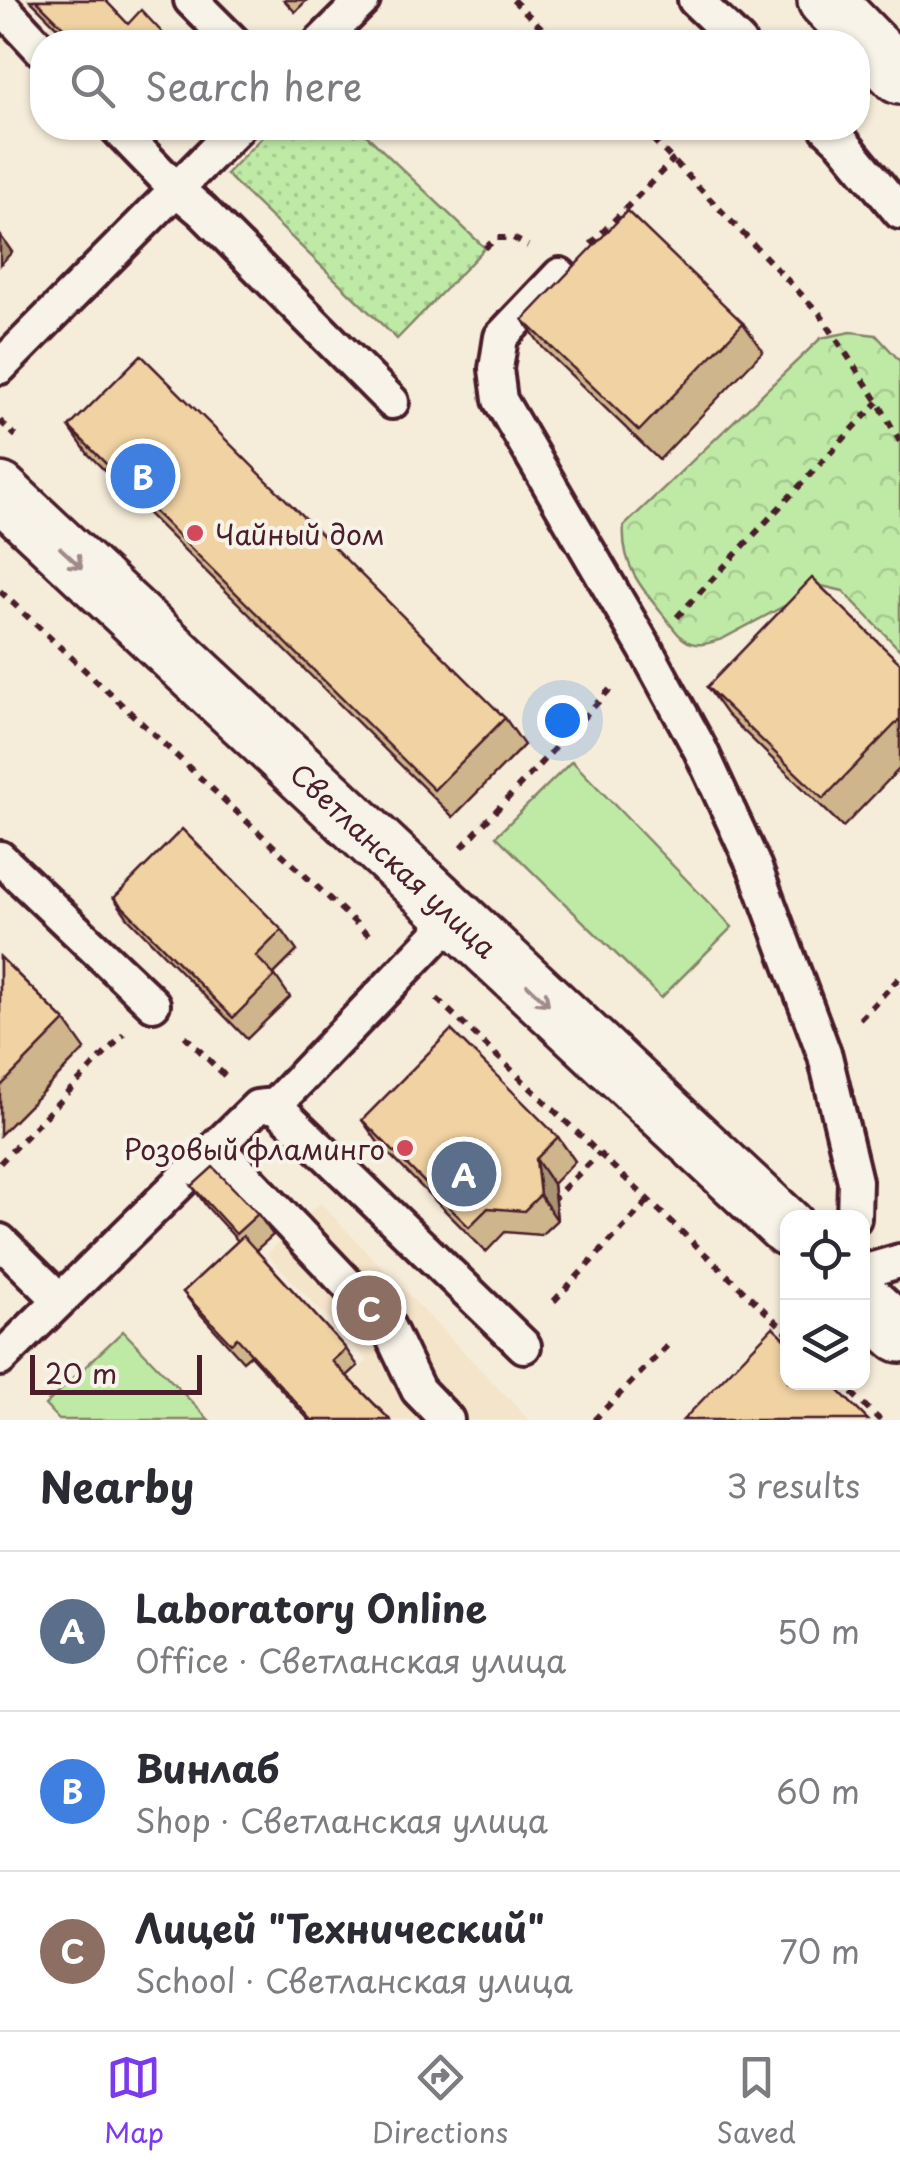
<!DOCTYPE html>
<html lang="en">
<head>
<meta charset="utf-8">
<style>
  body { margin:0; font-family:"Playpen Sans",sans-serif; background:#f7f7f7; color:#2b2b33 }
  .controls { position:absolute; right:30px; bottom:30px; display:grid; overflow:hidden; border-radius:20px; box-shadow:0 2px 8px #0004 }
  .controls button { width:90px; height:90px; display:grid; place-items:center; padding:0; border:0; border-bottom:2px solid #e1e1e2; background:#fff; color:#2b2b33; font:50px sans-serif }
  .scale { position:absolute; left:30px; bottom:25px; width:172px; box-sizing:border-box; padding-left:10px; border:5px solid #4a1f2b; border-top:0; font-size:28px; line-height:35px; white-space:nowrap; color:#4a1f2b; -webkit-text-stroke:8px #f7f3e8; paint-order:stroke }
  .you { position:absolute; left:562px; top:720px; width:35px; height:35px; margin:-25px; border:8px solid #fff; border-radius:50%; background:#1a73e8; box-shadow:0 0 0 15px #1a73e833 }
  .badge { display:grid; place-items:center; width:65px; height:65px; border-radius:50%; background:#7c3aed; color:#fff; font-size:32px; font-weight:700 }
  .pin { position:absolute; translate:-50% -50%; border:5px solid #fff; box-shadow:0 2px 10px #0006 }
  .list { margin:0; padding:0; list-style:none }
  h2 { display:flex; justify-content:space-between; align-items:center; height:130px; margin:0; padding:0 40px; font-size:42px }
  h2 small { font-size:32px; font-weight:400; color:#7c7c81 }
  .list li { display:grid; grid-template-columns:65px 1fr auto; gap:30px; align-items:center; box-sizing:border-box; height:160px; padding:0 40px; border-top:2px solid #e1e1e2 }
  .list b { display:block; font-size:38px; white-space:nowrap }
  .list p { margin:0; font-size:32px; white-space:nowrap; color:#7c7c81 }
  .list em { font-size:32px; font-style:normal; color:#7c7c81 }
  .icon { flex:none; width:55px; height:55px; fill:none; stroke:currentColor; stroke-width:2; stroke-linecap:round; stroke-linejoin:round }
  .map { position:relative; flex:none; width:900px; height:1420px; overflow:hidden }
  .search { position:absolute; background:#fff; box-shadow:0 2px 8px #0004; left:30px; right:30px; top:30px; height:110px; display:flex; align-items:center; gap:25px; box-sizing:border-box; padding:0 35px; border-radius:40px; color:#7c7c81; font-size:38px }
  .sheet { height:610px; background:#fff }
  nav { display:flex; justify-content:space-around; align-items:center; box-sizing:border-box; height:140px; border-top:2px solid #e1e1e2; background:#fff; font-size:28px; color:#7c7c81 }
  nav a { display:grid; justify-items:center; gap:5px }
  nav .on { color:#7c3aed }
  .map>svg:first-child { display:block }
</style>
</head>
<body>
<div class="map">
<svg width="900" height="1420" viewBox="0 0 900 1420">
  <defs>
    <pattern id="forest-crowns" width="20" height="18" patternUnits="userSpaceOnUse" patternTransform="scale(2.5)"><rect width="20" height="18" fill="#bfeaa6"/><path d="M2 6a3 3 0 1 1 6 0M12 15a3 3 0 1 1 6 0" fill="none" stroke="#a6c88f"/></pattern>
    <pattern id="park-dots" width="8" height="8" patternUnits="userSpaceOnUse" patternTransform="scale(2.5)"><rect width="8" height="8" fill="#bfeaa6"/><path d="M2 2h.1M6 6h.1" fill="none" stroke="#a6c88f" stroke-width="1.8" stroke-linecap="round"/></pattern>
  </defs>
  <rect width="100%" height="100%" fill="#f6ecda"/>
  <filter id="ink" filterUnits="userSpaceOnUse"><feTurbulence type="fractalNoise" baseFrequency=".01" numOctaves="2"/><feDisplacementMap in="SourceGraphic" scale="20" xChannelSelector="R" yChannelSelector="G"/><feConvolveMatrix kernelMatrix="1 2 1 2 8 2 1 2 1" color-interpolation-filters="sRGB"/></filter>
  <g filter="url(#ink)">
    <path fill="#f4e4ca" d="M320,1203l209,217h-223l62,-59 -101,-107z"/>
    <path fill="url(#forest-crowns)" stroke="#848468" stroke-width="2.5" d="M851,332l25,3 24,26v289l-57,-59 -21,-5 -100,53c-12,4 -26,9 -37,1 -8,-5 -15,-17 -21,-24 -23,-28 -43,-52 -40,-90l197,-188z"/>
    <path fill="url(#park-dots)" stroke="#848468" stroke-width="2.5" d="M271,128h88l126,120 -88,91 -171,-165z"/>
    <path fill="#bfeaa6" stroke="#848468" stroke-width="2.5" d="M572,761l160,166 -71,71 -165,-162z
      M123,1331l86,89h-150l-14,-15z"/>
    <g fill="none" stroke-linecap="round" stroke-linejoin="round">
      <defs>
        <path id="service" d="M191,0l42,42
          M695,0l44,42
          M0,5l42,45
          M321,42l42,-42
          M117,128l59,61 26,22 190,191
          M827,128l16,15 57,69
          M560,275l-59,62 -5,32 4,31 146,250 54,99 55,119 70,188 30,125 -1,37
          M0,367l237,-239
          M0,858l153,146
          M275,1105l249,241
          M217,1147l171,180 30,63 29,30
          M0,1241l60,59
          M862,1272l38,-11
          M0,1359l257,-252 18,-2 180,-188"/>
        <path id="primary" d="M826,0l74,76
          M0,491l788,737
          M862,1299l38,35"/>
      </defs>
      <use href="#service" stroke="#4a1f2b" stroke-width="40"/>
      <use href="#primary" stroke="#4a1f2b" stroke-width="62"/>
      <path stroke="#4a1f2b" stroke-width="6" stroke-dasharray="8 8" stroke-linecap="butt" d="M513,0l43,42
        M642,128l178,186 58,88 22,40
        M591,244l83,-85
        M485,248l12,-10h16l15,8
        M0,421l16,15
        M0,591l373,348
        M677,617l201,-215
        M462,847l152,-162
        M437,999l351,334
        M860,1019l40,-42
        M185,1036l41,41
        M0,1163l124,-129
        M551,1201l49,-48
        M554,1301l95,-101
        M840,1382l40,38
        M594,1420l73,-74"/>
      <use href="#service" stroke="#f7f3e8" stroke-width="32"/>
      <use href="#primary" stroke="#f7f3e8" stroke-width="55"/>
    </g>
    <path fill="#ceb58c" stroke="#4a1f2b" stroke-width="2.5" d="M30,0h75l23,24 43,18h-99z
      M284,0h23l-12,12z
      M523,320l220,3 20,28 -104,109 -116,-112z
      M69,427l436,291 19,27 -71,72 -365,-363z
      M900,663v105l-57,59 -116,-112 -20,-28z
      M114,898l168,32 15,21 -23,23 16,23 -43,42 -119,-121z
      M0,957l65,64 20,28 -85,86z
      M362,1120l196,17 17,24 -22,23 4,36 -16,15 -36,-3 -19,20 -107,-108z
      M192,1186l66,28 15,21 -17,15 90,99 12,17 -11,10 43,44h-81l-59,-65 -7,6 -47,-52 -13,-17 55,-51 -31,-34z"/>
    <path fill="#a89372" stroke="#4a1f2b" stroke-width="2.5" d="M0,235l12,17 -12,13z
      M536,1159l17,25 4,36 -17,-25z"/>
    <path fill="#f0d2a3" stroke="#4a1f2b" stroke-width="2.5" d="M36,0h69l23,24 13,-14 30,32h-93z
      M627,211l116,112 -104,108 -116,-111z
      M141,355l364,363 -71,72 -365,-363z
      M812,578l88,85v56l-77,80 -116,-112z
      M182,829l100,101 -26,26 19,20 -42,42 -119,-120z
      M0,957l65,64 -65,66z
      M451,1030l107,107 -22,22 4,36 -16,16 -36,-3 -19,19 -107,-107z
      M213,1167l45,47 -22,20 -44,-48z
      M243,1236l103,113 -14,12 58,59h-78l-75,-82 -6,5 -48,-51z
      M773,1327l15,14v41h42l38,38h-185z"/>
    <defs><path id="oneway-shaft" d="M-6 0H5M1.5-3L5.5 0L1.5 3" fill="none" stroke-width="1.6" stroke-linecap="round" stroke-linejoin="round" transform="scale(2.5)"/></defs>
    <g stroke="#a0898a">
      <use href="#oneway-shaft" transform="translate(71 558) rotate(43)"/>
      <use href="#oneway-shaft" transform="translate(538 995) rotate(43)"/>
    </g>
  </g>
  <g fill="#d1495b" stroke="#f7f3e8" stroke-width="4">
    <circle cx="195" cy="533" r="10"/>
    <circle cx="405" cy="1148" r="10"/>
  </g>
  <g text-anchor="middle" dominant-baseline="central" stroke-width="8" stroke-linejoin="round" paint-order="stroke">
    <g font-size="28" fill="#4a1f2b" stroke="#f7f3e8" text-anchor="start">
      <text x="215" y="533">Чайный дом</text>
      <text x="385" y="1148" text-anchor="end">Розовый фламинго</text>
    </g>
    <g font-size="28" fill="#4a1f2b" stroke="#f7f3e8">
      <text transform="translate(394 860) rotate(43)">Светланская улица</text>
    </g>
  </g>
</svg>
<div class="controls">
<button><svg class="icon" aria-label="locate" viewBox="0 0 24 24"><circle cx="12" cy="12" r="6"/><path d="M12 2v4M12 18v4M2 12h4M18 12h4"/></svg></button>
<button><svg class="icon" aria-label="layers" viewBox="0 0 24 24"><path d="M12 4l9 5-9 5-9-5zM3 14l9 5 9-5"/></svg></button>
</div>
<div class="scale">20 m</div>
<div class="you"></div>
<div class="pin badge" style="left:464px;top:1174px;background:#5c6f8a">A</div>
<div class="pin badge" style="left:143px;top:476px;background:#3f7fe0">B</div>
<div class="pin badge" style="left:369px;top:1308px;background:#8d6e63">C</div>
<div class="search"><svg class="icon" aria-label="search" viewBox="0 0 24 24"><circle cx="10" cy="10" r="6"/><path d="M15 15l6 6"/></svg>Search here</div>
</div>
<section class="sheet">
<h2>Nearby<small>3 results</small></h2>
<ul class="list">
<li><span class="badge" style="background:#5c6f8a">A</span><div><b>Laboratory Online</b><p>Office · Светланская улица</p></div><em>50 m</em></li>
<li><span class="badge" style="background:#3f7fe0">B</span><div><b>Винлаб</b><p>Shop · Светланская улица</p></div><em>60 m</em></li>
<li><span class="badge" style="background:#8d6e63">C</span><div><b>Лицей &quot;Технический&quot;</b><p>School · Светланская улица</p></div><em>70 m</em></li>
</ul>
</section>
<nav>
<a class="on"><svg class="icon" aria-label="map" viewBox="0 0 24 24"><path d="M3 6l6-2 6 2 6-2v14l-6 2-6-2-6 2zM9 4v14M15 6v14"/></svg>Map</a>
<a><svg class="icon" aria-label="directions" viewBox="0 0 24 24"><path d="M12 3l9 9-9 9-9-9zM9 14v-3h6M13 9l2 2-2 2"/></svg>Directions</a>
<a><svg class="icon" aria-label="saved" viewBox="0 0 24 24"><path d="M7 4h10v16l-5-4-5 4z"/></svg>Saved</a>
</nav>
</body>
</html>
